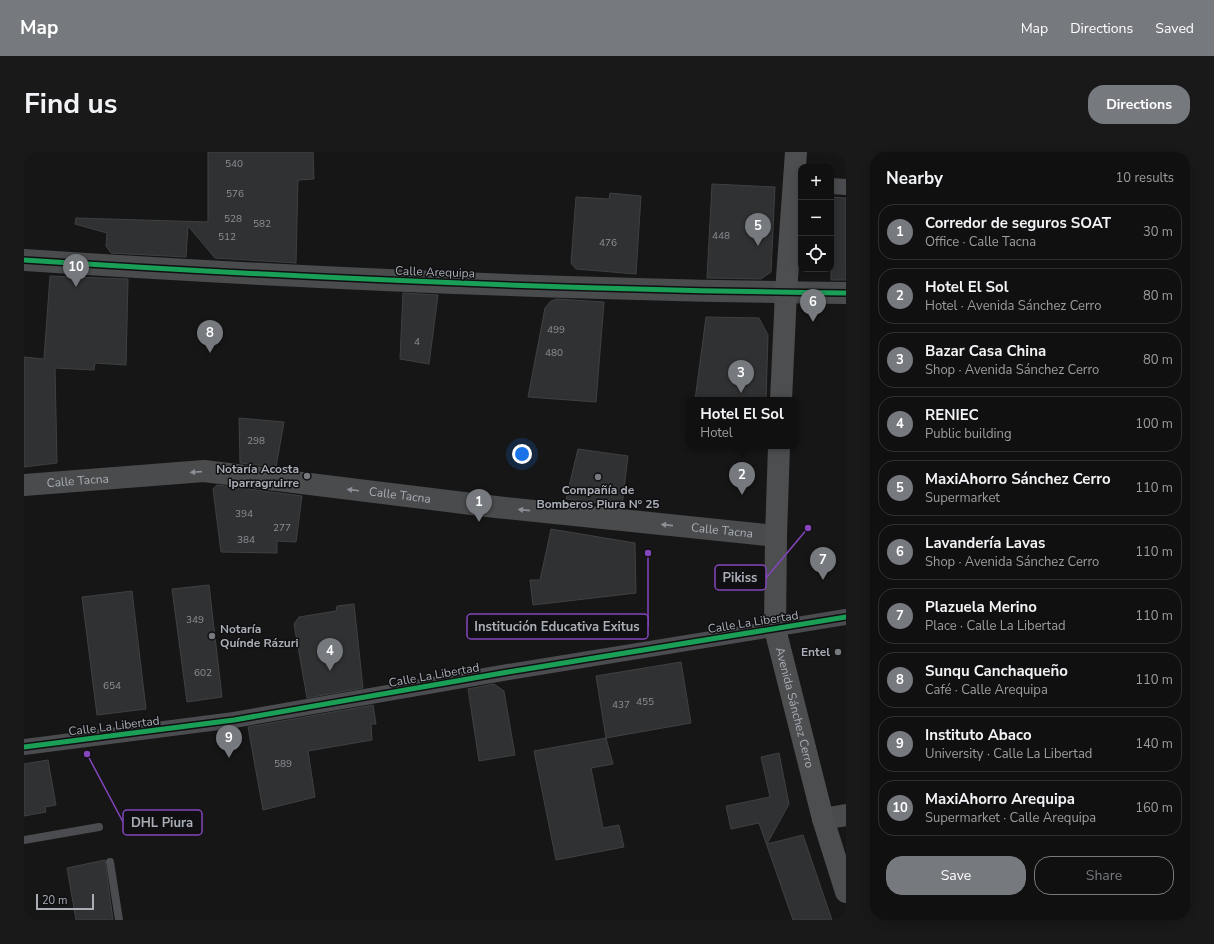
<!DOCTYPE html>
<html lang="en">
<head>
<meta charset="utf-8">
<style>
  body { margin:0; font-family:"Nunito Sans",sans-serif; background:#191919; color:#f1f3f6 }
  .controls { position:absolute; right:12px; top:12px; display:grid; overflow:hidden; border-radius:8px; box-shadow:0 2px 10px #0003 }
  .controls button { width:36px; height:36px; display:grid; place-items:center; padding:0; border:0; border-bottom:1px solid #303030; background:#101010; color:#f1f3f6; font:20px sans-serif }
  .scale { position:absolute; left:12px; bottom:10px; width:58px; box-sizing:border-box; padding-left:4px; border:2px solid #a9aeb6; border-top:0; font-size:11px; line-height:14px; white-space:nowrap; color:#a9aeb6; -webkit-text-stroke:3px #101012; paint-order:stroke }
  .you { position:absolute; left:498px; top:302px; width:14px; height:14px; margin:-10px; border:3px solid #fff; border-radius:50%; background:#1a73e8; box-shadow:0 0 0 6px #1a73e833 }
  .badge { display:grid; place-items:center; width:26px; height:26px; border-radius:50%; background:#76797e; color:#fff; font-size:13px; font-weight:700 }
  .pin { position:absolute; translate:-50% -33px; filter:drop-shadow(0 1px 2px #0008) }
  .pin::after { content:''; position:absolute; top:21px; width:14px; height:12px; background:inherit; clip-path:polygon(0 0,100% 0,50% 100%) }
  .popup { position:absolute; left:662px; top:245px; width:112px; height:52px; box-sizing:border-box; display:grid; place-content:center; border-radius:8px; background:#101010; filter:drop-shadow(0 1px 3px #0005); font-size:13px; white-space:nowrap; color:#9c9d9f }
  .popup b { font-size:15px; color:#f1f3f6 }
  .popup::after { content:''; position:absolute; left:50%; top:100%; margin-left:-8px; border:8px solid transparent; border-top-color:#101010 }
  .list { margin:0; padding:0; list-style:none }
  h2 { display:flex; justify-content:space-between; align-items:center; height:52px; margin:0; padding:0 16px; font-size:17px }
  h2 small { font-size:13px; font-weight:400; color:#9c9d9f }
  .list li { display:grid; grid-template-columns:26px 1fr auto; gap:12px; align-items:center; box-sizing:border-box; height:56px; margin:0 8px 8px; padding:0 8px; border:1px solid #303030; border-radius:16px }
  .list b { display:block; font-size:15px; white-space:nowrap }
  .list p { margin:0; font-size:13px; white-space:nowrap; color:#9c9d9f }
  .list em { font-size:13px; font-style:normal; color:#9c9d9f }
  .actions { display:flex; gap:8px; padding:12px 16px }
  .actions a { flex:1; padding:9px 0; border:1px solid #76797e; border-radius:16px; text-align:center; font-size:14px; color:#76797e }
  .actions .main { background:#76797e; color:#fff }
  .icon { flex:none; width:22px; height:22px; fill:none; stroke:currentColor; stroke-width:2; stroke-linecap:round; stroke-linejoin:round }
  .map { position:relative; flex:none; width:822px; height:768px; overflow:hidden; border-radius:16px }
  header { display:flex; align-items:center; gap:24px; box-sizing:border-box; height:56px; padding:0 20px; background:#76797e; color:#fff }
  header strong { font-size:19px }
  nav { display:flex; gap:22px; margin-inline-start:auto; font-size:14px }
  .intro { display:flex; align-items:center; justify-content:space-between; box-sizing:border-box; height:96px; padding:0 24px }
  h1 { margin:0; font-size:28px }
  .button { padding:10px 18px; border-radius:16px; background:#76797e; color:#fff; font-size:14px; font-weight:700 }
  main { display:flex; gap:24px; padding:0 24px }
  aside { flex:1; background:#101010; border-radius:16px; box-shadow:0 2px 10px #0003 }
  .map>svg:first-child { display:block }
</style>
</head>
<body>
<header>
<strong>Map</strong>
<nav><a>Map</a><a>Directions</a><a>Saved</a></nav>
</header>
<div class="intro"><h1>Find us</h1><a class="button">Directions</a></div>
<main>
<div class="map">
<svg width="822" height="768" viewBox="0 0 822 768">
  <rect width="100%" height="100%" fill="#161616"/>
  <path fill="#303132" stroke="#3f4042" d="M184,0h105l1,27 -16,1 -2,83 -81,-5 -27,-32 -2,31 -75,-4 -5,-7 1,-13 -32,-9 1,-6 132,4z
    M688,32l63,3 -4,85 -10,7 -54,-1z
    M586,41l31,3 -5,78 -60,-5 -5,-6 5,-66 33,2z
    M807,45l15,1v82h-15z
    M26,124l78,3 -2,86 -31,-2 -1,7 -39,-2 2,95 -33,4v-110l20,2z
    M379,141l35,2 -9,69 -29,-5z
    M533,147l47,3 -8,100 -68,-5 17,-89 6,-7z
    M682,165l53,1 9,17 -2,65h-71z
    M215,266l45,4 -8,45 -36,-4z
    M554,297l50,7 -6,50 -56,-7z
    M193,333l85,11 -6,46 -19,-1v12l-56,-1 -8,-63z
    M527,377l84,14 1,50 -103,12 -3,-25h10z
    M185,433l13,112 -35,5 -15,-113z
    M108,439l14,118 -49,6 -15,-118z
    M330,452l9,84 -56,10 -13,-74 5,-7 37,-6 1,-5z
    M657,510l10,61 -85,15 -10,-62z
    M470,532l10,7 11,64 -36,6 -11,-72z
    M349,553l3,19h-5l1,16 -64,11 7,46 -52,13 -15,-83z
    M582,586l7,26 -22,4 12,60 16,-3 5,22 -68,13 -22,-109z
    M755,601l10,51 -22,40 36,-9 29,85h-39l-34,-97 -28,6 -5,-23 44,-9 -9,-40z
    M24,608l8,45 -11,2 1,5 -22,4v-52z
    M81,708l8,60h-37l-9,-52z"/>
  <g fill="none" stroke-linecap="round" stroke-linejoin="round">
    <path stroke="#4b4c4f" stroke-width="8" d="M0,688l75,-13
      M86,710l9,58"/>
    <path stroke="#4b4c4f" stroke-width="16" d="M807,34l15,1
      M0,595l210,-27 274,-48 338,-55"/>
    <g stroke="#494b4d" stroke-width="22">
      <path d="M0,108c274,18 548,30 822,33"/>
      <path id="s1" d="M0,333l180,-14 292,36 280,29"/>
      <path d="M799,667l23,-4"/>
    </g>
    <g stroke="#4d4e50" stroke-width="22">
      <path d="M757,248l5,-108 10,-140"/>
      <path id="s2" d="M755,294l-3,90 -1,93 48,190 23,73"/>
    </g>
    <defs>
      <path id="cycleway" d="M0,108c274,18 548,30 822,33
        M0,595l210,-27 274,-48 338,-55"/>
    </defs>
    <use href="#cycleway" stroke="#101012" stroke-width="8"/>
    <use href="#cycleway" stroke="#1a9f57" stroke-width="5"/>
  </g>
  <defs><path id="oneway-solid" d="M-6-.8H1V-3.2L6.5 0L1 3.2V.8H-6Z"/></defs>
  <g fill="#8c9096">
    <use href="#oneway-solid" transform="translate(172 320) rotate(176)"/>
    <use href="#oneway-solid" transform="translate(329 338) rotate(-173)"/>
    <use href="#oneway-solid" transform="translate(500 358) rotate(-174)"/>
    <use href="#oneway-solid" transform="translate(643 373) rotate(-174)"/>
  </g>
  <g fill="#76797e" stroke="#101012" stroke-width="1.5">
    <circle cx="283" cy="324" r="4"/>
    <circle cx="574" cy="325" r="4"/>
    <circle cx="188" cy="484" r="4"/>
    <circle cx="814" cy="500" r="4"/>
  </g>
  <g text-anchor="middle" dominant-baseline="central" stroke-width="3" stroke-linejoin="round" paint-order="stroke">
    <g font-size="10" fill="#8b8f95">
      <text x="210" y="12">540</text>
      <text x="211" y="42">576</text>
      <text x="209" y="67">528</text>
      <text x="238" y="72">582</text>
      <text x="697" y="84">448</text>
      <text x="203" y="85">512</text>
      <text x="584" y="91">476</text>
      <text x="532" y="178">499</text>
      <text x="393" y="190">4</text>
      <text x="530" y="201">480</text>
      <text x="232" y="289">298</text>
      <text x="220" y="362">394</text>
      <text x="258" y="376">277</text>
      <text x="222" y="388">384</text>
      <text x="171" y="468">349</text>
      <text x="179" y="521">602</text>
      <text x="88" y="534">654</text>
      <text x="621" y="550">455</text>
      <text x="597" y="553">437</text>
      <text x="259" y="612">589</text>
    </g>
    <g font-size="12" fill="#a9aeb6" stroke="#101012">
      <text transform="translate(411 120) rotate(2)">Calle Arequipa</text>
      <text stroke="none"><textPath href="#s1" startOffset="54">Calle Tacna</textPath></text>
      <text stroke="none"><textPath href="#s1" startOffset="378">Calle Tacna</textPath></text>
      <text stroke="none"><textPath href="#s1" startOffset="702">Calle Tacna</textPath></text>
      <text transform="translate(729 470) rotate(-9)">Calle La Libertad</text>
      <text transform="translate(410 523) rotate(-10)">Calle La Libertad</text>
      <text stroke="none"><textPath href="#s2" startOffset="264">Avenida Sánchez Cerro</textPath></text>
      <text transform="translate(90 574) rotate(-7)">Calle La Libertad</text>
    </g>
    <g font-size="12" font-weight="bold" fill="#a9aeb6" stroke="#101012" text-anchor="end">
      <text x="275" y="317">Notaría Acosta<tspan x="275" dy="14">Iparragruirre</tspan></text>
      <text x="574" y="338" text-anchor="middle">Compañía de<tspan x="574" dy="14">Bomberos Piura Nº 25</tspan></text>
      <text x="196" y="477" text-anchor="start">Notaría<tspan x="196" dy="14">Quínde Rázuri</tspan></text>
      <text x="806" y="500">Entel</text>
    </g>
  </g>
  <path fill="none" stroke="#8446bd" stroke-width="1.5" d="M784 376L742 426M624 401L624 474M63 602L99 670"/>
  <g fill="#8446bd" stroke="#101012" stroke-width="1.5">
    <circle cx="784" cy="376" r="4"/>
    <circle cx="624" cy="401" r="4"/>
    <circle cx="63" cy="602" r="4"/>
  </g>
  <g fill="#101012" stroke="#8446bd" stroke-width="1.5">
    <rect x="691" y="413" width="51" height="25" rx="4"/>
    <rect x="443" y="462" width="181" height="25" rx="4"/>
    <rect x="99" y="658" width="79" height="25" rx="4"/>
  </g>
  <g font-size="13" text-anchor="middle" font-weight="bold" fill="#a9aeb6">
    <text x="716" y="430">Pikiss</text>
    <text x="533" y="479">Institución Educativa Exitus</text>
    <text x="138" y="675">DHL Piura</text>
  </g>
</svg>
<div class="controls">
<button>+</button>
<button>−</button>
<button><svg class="icon" aria-label="locate" viewBox="0 0 24 24"><circle cx="12" cy="12" r="6"/><path d="M12 2v4M12 18v4M2 12h4M18 12h4"/></svg></button>
</div>
<div class="scale">20 m</div>
<div class="you"></div>
<div class="pin badge" style="left:455px;top:370px">1</div>
<div class="pin badge" style="left:718px;top:343px">2</div>
<div class="popup"><b>Hotel El Sol</b>Hotel</div>
<div class="pin badge" style="left:717px;top:241px">3</div>
<div class="pin badge" style="left:306px;top:519px">4</div>
<div class="pin badge" style="left:734px;top:94px">5</div>
<div class="pin badge" style="left:789px;top:170px">6</div>
<div class="pin badge" style="left:799px;top:428px">7</div>
<div class="pin badge" style="left:186px;top:201px">8</div>
<div class="pin badge" style="left:205px;top:606px">9</div>
<div class="pin badge" style="left:52px;top:135px">10</div>
</div>
<aside>
<h2>Nearby<small>10 results</small></h2>
<ul class="list">
<li><span class="badge">1</span><div><b>Corredor de seguros SOAT</b><p>Office · Calle Tacna</p></div><em>30 m</em></li>
<li><span class="badge">2</span><div><b>Hotel El Sol</b><p>Hotel · Avenida Sánchez Cerro</p></div><em>80 m</em></li>
<li><span class="badge">3</span><div><b>Bazar Casa China</b><p>Shop · Avenida Sánchez Cerro</p></div><em>80 m</em></li>
<li><span class="badge">4</span><div><b>RENIEC</b><p>Public building</p></div><em>100 m</em></li>
<li><span class="badge">5</span><div><b>MaxiAhorro Sánchez Cerro</b><p>Supermarket</p></div><em>110 m</em></li>
<li><span class="badge">6</span><div><b>Lavandería Lavas</b><p>Shop · Avenida Sánchez Cerro</p></div><em>110 m</em></li>
<li><span class="badge">7</span><div><b>Plazuela Merino</b><p>Place · Calle La Libertad</p></div><em>110 m</em></li>
<li><span class="badge">8</span><div><b>Sunqu Canchaqueño</b><p>Café · Calle Arequipa</p></div><em>110 m</em></li>
<li><span class="badge">9</span><div><b>Instituto Abaco</b><p>University · Calle La Libertad</p></div><em>140 m</em></li>
<li><span class="badge">10</span><div><b>MaxiAhorro Arequipa</b><p>Supermarket · Calle Arequipa</p></div><em>160 m</em></li>
</ul>
<div class="actions"><a class="main">Save</a><a>Share</a></div>
</aside>
</main>
</body>
</html>
